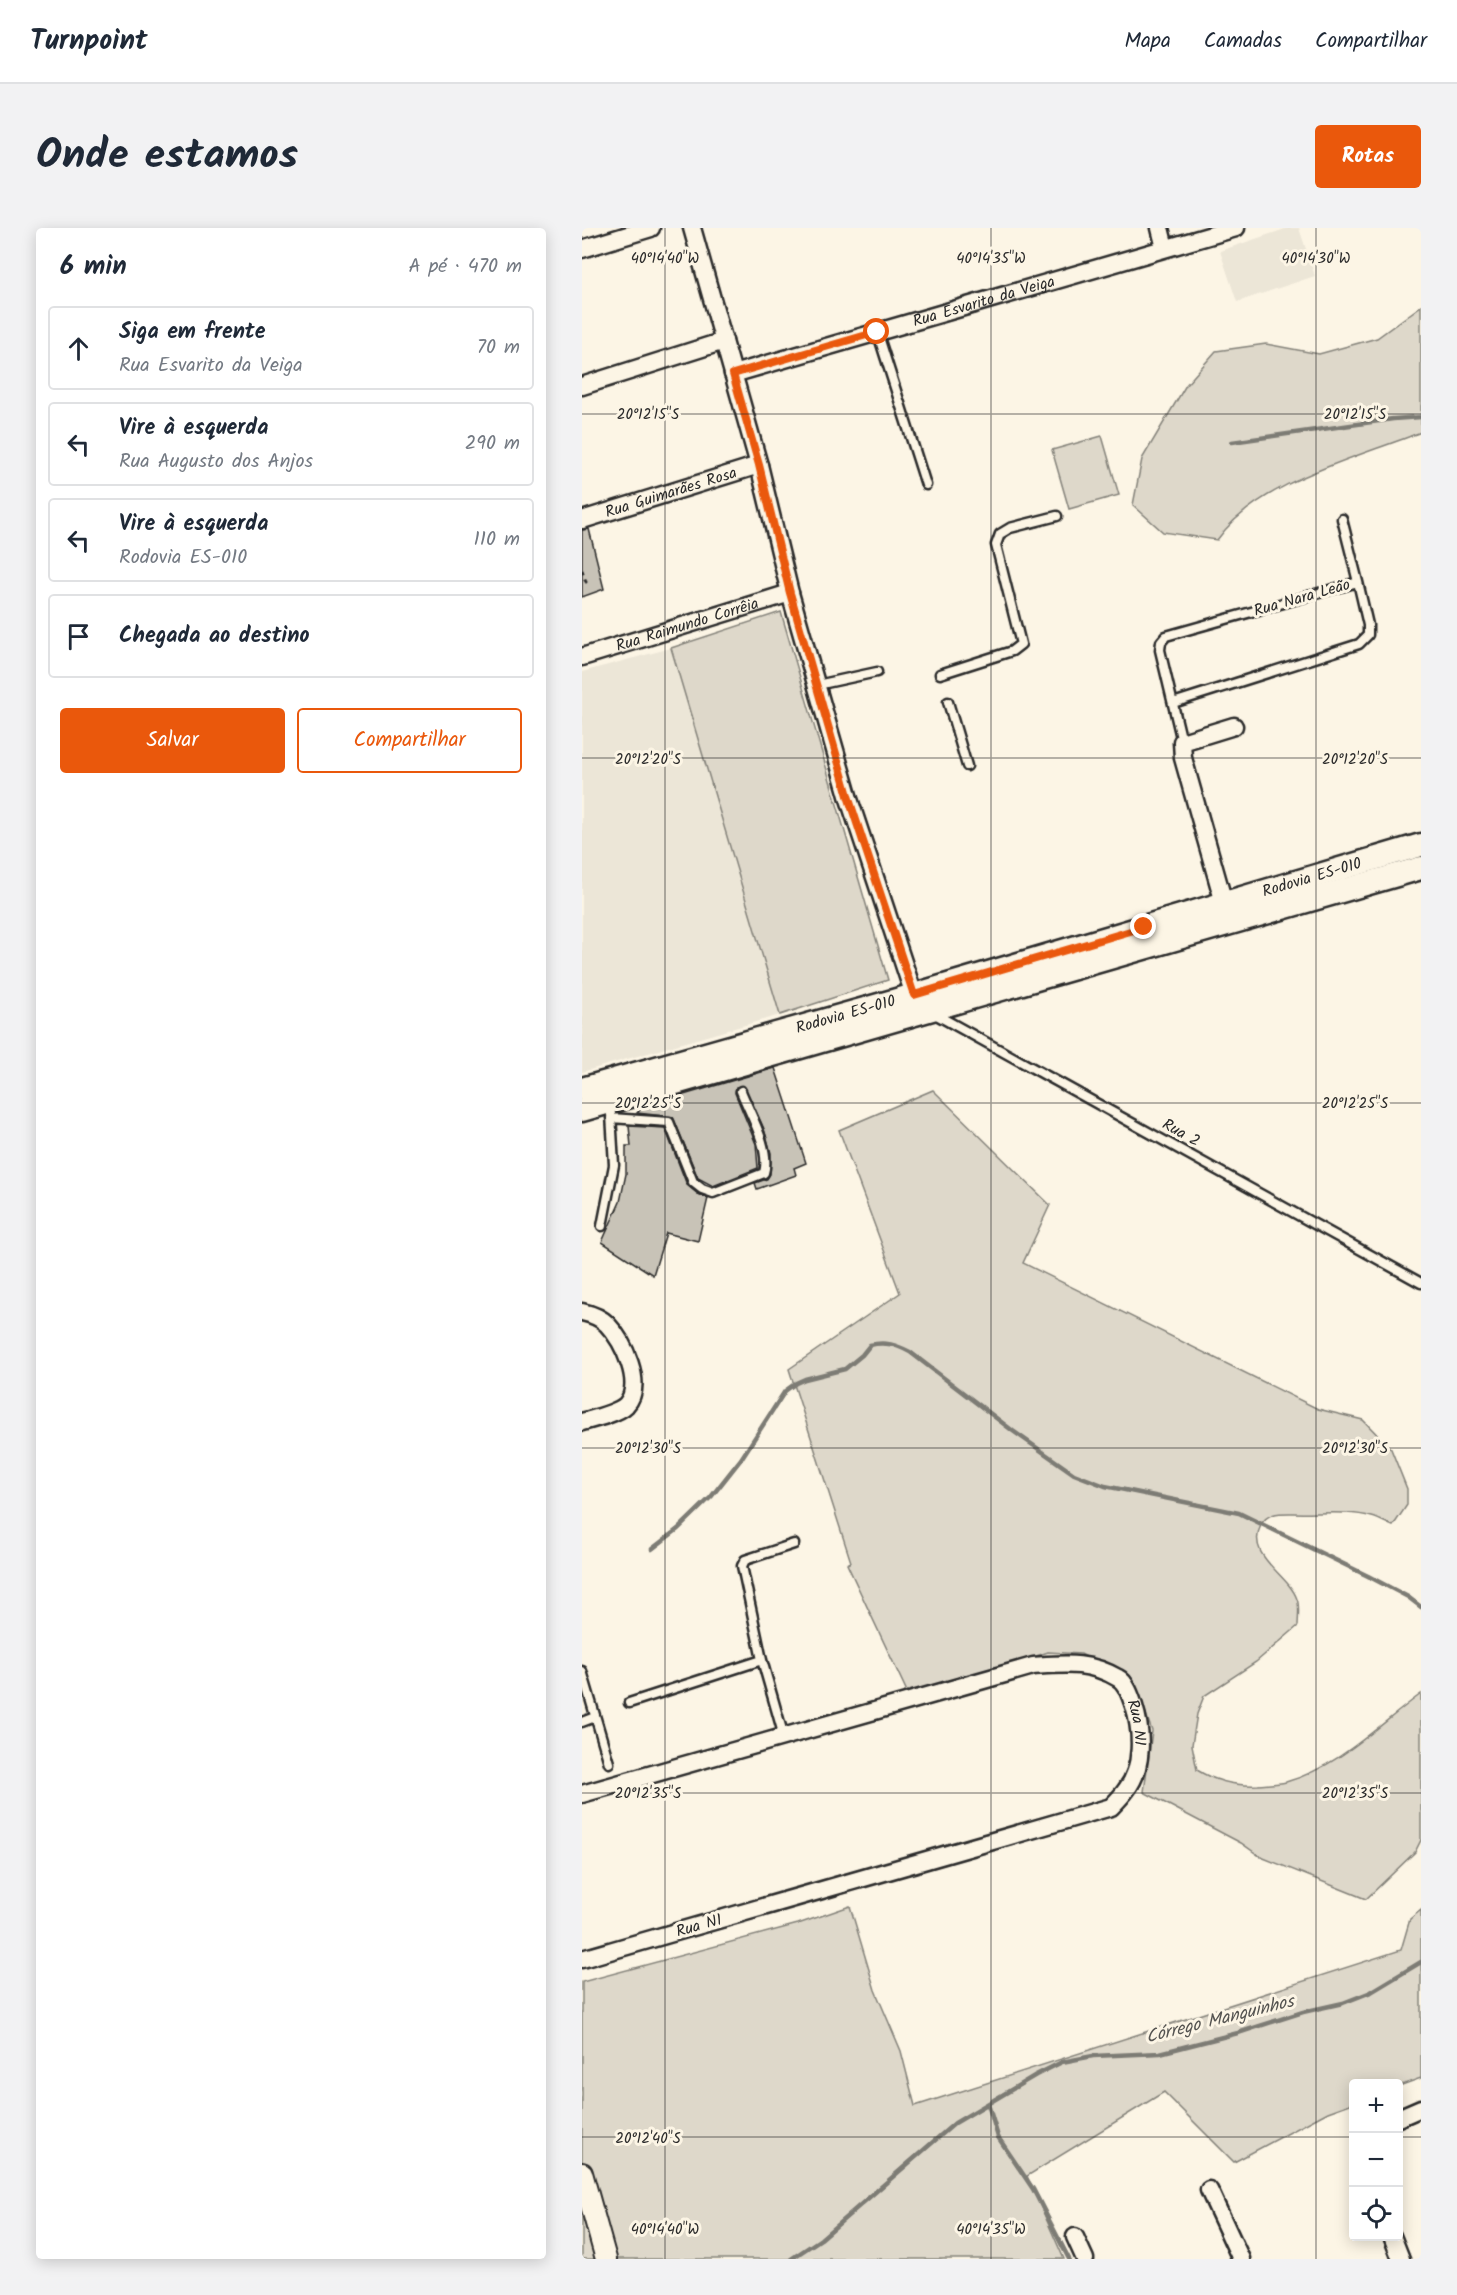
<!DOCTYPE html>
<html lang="pt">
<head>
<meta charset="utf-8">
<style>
  body { margin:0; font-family:Kalam,sans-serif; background:#f2f2f3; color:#1f2937 }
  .controls { position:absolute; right:18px; bottom:18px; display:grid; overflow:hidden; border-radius:6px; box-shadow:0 3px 15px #0003 }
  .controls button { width:54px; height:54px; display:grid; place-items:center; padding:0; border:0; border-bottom:2px solid #e0e1e3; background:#fff; color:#1f2937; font:30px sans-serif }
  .stop { position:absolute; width:18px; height:18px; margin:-14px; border:4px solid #ea580c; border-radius:50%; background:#fff }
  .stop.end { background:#ea580c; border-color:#fff; box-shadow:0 2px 6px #0008 }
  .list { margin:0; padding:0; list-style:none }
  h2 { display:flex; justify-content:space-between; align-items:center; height:78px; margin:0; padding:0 24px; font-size:26px }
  h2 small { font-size:20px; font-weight:400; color:#747a83 }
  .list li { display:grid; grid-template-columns:39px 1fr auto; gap:18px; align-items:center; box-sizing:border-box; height:84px; margin:0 12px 12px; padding:0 12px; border:2px solid #e0e1e3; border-radius:6px }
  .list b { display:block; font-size:22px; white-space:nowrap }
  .list p { margin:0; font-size:20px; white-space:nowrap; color:#747a83 }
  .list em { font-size:20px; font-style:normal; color:#747a83 }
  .actions { display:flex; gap:12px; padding:18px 24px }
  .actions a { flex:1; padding:14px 0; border:2px solid #ea580c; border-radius:6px; text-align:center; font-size:21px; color:#ea580c }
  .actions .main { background:#ea580c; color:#fff }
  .icon { flex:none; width:33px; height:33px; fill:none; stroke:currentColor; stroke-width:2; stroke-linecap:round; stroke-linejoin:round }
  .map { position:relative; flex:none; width:839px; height:2031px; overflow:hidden; border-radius:6px }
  header { display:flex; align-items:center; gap:36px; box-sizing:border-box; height:84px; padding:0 30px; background:#fff; border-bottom:2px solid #e0e1e3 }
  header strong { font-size:28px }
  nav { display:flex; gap:33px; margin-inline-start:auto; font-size:21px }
  .intro { display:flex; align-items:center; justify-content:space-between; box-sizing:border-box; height:144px; padding:0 36px }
  h1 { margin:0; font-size:42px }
  .button { padding:15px 27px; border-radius:6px; background:#ea580c; color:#fff; font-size:21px; font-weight:700 }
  main { display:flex; gap:36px; padding:0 36px }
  aside { flex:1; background:#fff; border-radius:6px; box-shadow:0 3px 15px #0003 }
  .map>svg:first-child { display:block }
</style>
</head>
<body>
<header>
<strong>Turnpoint</strong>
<nav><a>Mapa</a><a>Camadas</a><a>Compartilhar</a></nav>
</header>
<div class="intro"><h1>Onde estamos</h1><a class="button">Rotas</a></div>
<main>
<aside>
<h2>6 min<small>A pé · 470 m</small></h2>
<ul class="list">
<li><svg class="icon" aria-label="ahead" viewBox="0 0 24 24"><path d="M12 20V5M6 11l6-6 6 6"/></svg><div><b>Siga em frente</b><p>Rua Esvarito da Veiga</p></div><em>70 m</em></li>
<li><svg class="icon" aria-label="left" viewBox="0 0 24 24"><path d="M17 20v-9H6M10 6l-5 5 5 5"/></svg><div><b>Vire à esquerda</b><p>Rua Augusto dos Anjos</p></div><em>290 m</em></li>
<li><svg class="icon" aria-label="left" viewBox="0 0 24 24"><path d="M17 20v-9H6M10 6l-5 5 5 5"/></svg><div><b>Vire à esquerda</b><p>Rodovia ES-010</p></div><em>110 m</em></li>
<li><svg class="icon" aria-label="arrive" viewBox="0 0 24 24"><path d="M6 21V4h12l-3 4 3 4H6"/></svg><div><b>Chegada ao destino</b></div></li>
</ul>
<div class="actions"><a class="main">Salvar</a><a>Compartilhar</a></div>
</aside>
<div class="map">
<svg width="839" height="2031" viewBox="0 0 839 2031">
  <rect width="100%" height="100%" fill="#fcf5e5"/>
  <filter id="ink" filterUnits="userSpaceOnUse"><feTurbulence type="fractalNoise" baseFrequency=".0167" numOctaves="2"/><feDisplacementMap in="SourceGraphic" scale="12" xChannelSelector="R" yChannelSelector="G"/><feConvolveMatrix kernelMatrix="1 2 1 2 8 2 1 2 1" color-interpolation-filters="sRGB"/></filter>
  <g filter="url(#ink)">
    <path fill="#ece6d7" d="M706,0h11l16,48 -78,26 -17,-51z
      M89,420l109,367 -198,57v-400z"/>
    <path fill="#ded8ca" stroke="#84827a" stroke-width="1.5" d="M839,78v126c-64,26 -162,49 -204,108l-54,-8 -30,-27 9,-46 44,-74 30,-34 50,-7 53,10 58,-16z
      M520,208l17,59 -50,14 -17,-59z
      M199,384l107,368 -108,35 -109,-367z
      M351,862l117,115 -27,58 295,146 45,11 28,29 16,40v16l-14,21c-7,-3 -14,-7 -21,-9 -24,-7 -54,-3 -79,-4 -13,0 -26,-1 -32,12 -16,32 27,48 36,74 3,7 1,19 1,27l-42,36 -52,34 -7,18 -5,31 5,25c19,12 39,16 61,15 9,-1 19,-1 28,-3 54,-16 91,-56 135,-88v146l-6,12 -49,47 -105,-42 -20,-14 -97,-51 8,-61 -12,-34 -17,-21 -42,-22 -33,-2 -138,46 -63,-134 4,-2 -62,-193 111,-76 -61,-163z
      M268,1678l25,84 26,61 14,55 486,-156 9,-31 11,-9v168l-22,8 -1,-2h-44l-1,19 -25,9 -94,50 -70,-70 -137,84 37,83h-482v-277l216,-58z"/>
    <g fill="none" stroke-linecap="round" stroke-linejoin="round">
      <path stroke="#7d7b74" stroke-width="4.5" d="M650,214l161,-23 28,-2
        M70,1321l26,-20 33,-32 30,-38 44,-68 11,-8 9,-4 40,-10 17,-14 8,-10c15,-4 27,0 40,7l103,79 61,43 31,12 134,27 129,63 40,21 13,10
        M406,1876l10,33 35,52 36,70
        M209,2031l30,-20 134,-116 81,-48 26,-13 31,-6 67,-3 78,-20 65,-21 40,-9 28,-11 50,-30"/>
    </g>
    <path fill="#c8c3b7" stroke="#2b2b2b" stroke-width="1.5" d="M7,301l15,60 -22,8v-67z
      M193,840l31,95 -12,5 2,7 -39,14 -2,-6 12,-4 3,-5 1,-21 -7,-24 -20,-43 -8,1 -1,6 21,51 2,24 -45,18 -15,-8 -25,-61 -36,-4 6,-6z
      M47,898l36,2 22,57 11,9 10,4 -10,43 -32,-8 -13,42 -51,-33 18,-40 6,-28v-28h5z"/>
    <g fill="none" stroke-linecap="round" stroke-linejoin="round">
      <defs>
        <path id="service" d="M295,103l49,154
          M760,291l16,63
          M358,446l72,-23 9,-7 -25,-99 4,-11 10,-6 47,-12
          M235,457l60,-13
          M366,474l19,64
          M591,475l186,-59 9,-9v-10l-10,-43 -192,54 -5,6 -1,8 22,92
          M351,785l488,270
          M29,890l58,4 24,60 9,7 11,4 51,-20c7,-24 -14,-59 -23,-82
          M20,998l12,-61 -3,-51
          M0,1443l27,92
          M47,1475l133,-43
          M0,1494l13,-5
          M202,1509l-22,-77 -20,-94 3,-6 49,-16"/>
        <g id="minor">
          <path d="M110,0l67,237 31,128 59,206 65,196 6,7"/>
          <path d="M578,0l5,20"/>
          <path d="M0,21l69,-21"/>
          <path id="s1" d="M151,146l503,-146"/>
          <path d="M0,158l142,-45"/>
          <path id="s2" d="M0,292l177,-55"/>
          <path id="s3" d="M0,429l208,-64"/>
          <path d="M642,675l-41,-145 -1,-16 52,-16"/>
          <path d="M0,1084c9,2 18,5 25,12 16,17 38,60 19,81 -8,8 -33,14 -44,17"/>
          <path id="s4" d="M0,1566l451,-128c32,-2 56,-5 85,12 8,4 13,19 16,28 8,25 10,62 -8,84 -4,6 -10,12 -15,17l-529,152"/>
          <path d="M816,1890l23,-10"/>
          <path d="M627,1962l32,69"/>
          <path d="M810,2008l9,23"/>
          <path d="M493,2009l10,22"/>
        </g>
        <path id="tertiary" d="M0,1945l24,86"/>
        <g id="secondary">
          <path id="s5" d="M0,861l332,-94 507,-150"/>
          <path d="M0,882l839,-242"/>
        </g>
      </defs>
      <use href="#service" stroke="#2b2b2b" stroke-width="13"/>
      <use href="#minor" stroke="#2b2b2b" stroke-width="21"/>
      <use href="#tertiary" stroke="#2b2b2b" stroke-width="24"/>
      <use href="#secondary" stroke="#2b2b2b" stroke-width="27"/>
      <path stroke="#2b2b2b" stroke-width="3" stroke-dasharray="4.5 4.5" stroke-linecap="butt" d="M0,342l4,12 -4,1"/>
      <use href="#service" stroke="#fcf5e5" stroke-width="8"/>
      <use href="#minor" stroke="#fcf5e5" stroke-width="16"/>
      <use href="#tertiary" stroke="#fcf5e5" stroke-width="20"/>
      <use href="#secondary" stroke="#fcf5e5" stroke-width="22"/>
    </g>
  </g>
  <g fill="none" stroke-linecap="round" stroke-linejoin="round" filter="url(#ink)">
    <path stroke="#ea580c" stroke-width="8" d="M295,104l-144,42 26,91 31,128 59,206 65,196 230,-68"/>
  </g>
  <path fill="none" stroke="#2b2b2b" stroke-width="1.5" stroke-opacity="0.45" d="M83,0v2031M409,0v2031M734,0v2031M0,186h839M0,530h839M0,875h839M0,1220h839M0,1565h839M0,1909h772M816,1909h23"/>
  <g text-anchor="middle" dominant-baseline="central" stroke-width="6" stroke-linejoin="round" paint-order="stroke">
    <g font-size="16" fill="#2b2b2b" stroke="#fcf5e5">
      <text stroke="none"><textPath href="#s1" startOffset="261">Rua Esvarito da Veiga</textPath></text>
      <text stroke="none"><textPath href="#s2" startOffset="93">Rua Guimarães Rosa</textPath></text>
      <text transform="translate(720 370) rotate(-16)">Rua Nara Leão</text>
      <text stroke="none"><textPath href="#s3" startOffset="110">Rua Raimundo Corrêia</textPath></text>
      <text stroke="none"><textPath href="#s5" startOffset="760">Rodovia ES-010</textPath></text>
      <text stroke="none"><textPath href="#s5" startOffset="274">Rodovia ES-010</textPath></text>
      <text transform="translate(599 905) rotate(29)">Rua 2</text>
      <text stroke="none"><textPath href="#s4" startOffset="606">Rua N1</textPath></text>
      <text transform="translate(117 1698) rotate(-16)">Rua N1</text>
    </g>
    <g font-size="18" font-style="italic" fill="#545350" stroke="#fcf5e5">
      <text transform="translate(638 1792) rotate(-14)">Córrego Manguinhos</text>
    </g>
  </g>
  <g font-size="15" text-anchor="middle" fill="#2b2b2b" stroke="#fcf5e5" stroke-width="6" stroke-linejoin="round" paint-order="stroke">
    <text x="83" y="35">40°14'40"W</text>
    <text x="409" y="35">40°14'35"W</text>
    <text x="734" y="35">40°14'30"W</text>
    <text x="66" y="191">20°12'15"S</text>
    <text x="773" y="191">20°12'15"S</text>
    <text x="66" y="536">20°12'20"S</text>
    <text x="773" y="536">20°12'20"S</text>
    <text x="66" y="880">20°12'25"S</text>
    <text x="773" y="880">20°12'25"S</text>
    <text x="66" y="1225">20°12'30"S</text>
    <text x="773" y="1225">20°12'30"S</text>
    <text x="66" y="1570">20°12'35"S</text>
    <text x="773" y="1570">20°12'35"S</text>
    <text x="66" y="1915">20°12'40"S</text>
    <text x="83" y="2006">40°14'40"W</text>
    <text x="409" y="2006">40°14'35"W</text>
  </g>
</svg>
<div class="controls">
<button>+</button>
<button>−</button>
<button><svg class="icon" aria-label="locate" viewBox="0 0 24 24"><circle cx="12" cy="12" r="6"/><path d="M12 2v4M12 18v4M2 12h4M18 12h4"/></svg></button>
</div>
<div class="stop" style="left:295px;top:104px"></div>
<div class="stop end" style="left:562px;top:699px"></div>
</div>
</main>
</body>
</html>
